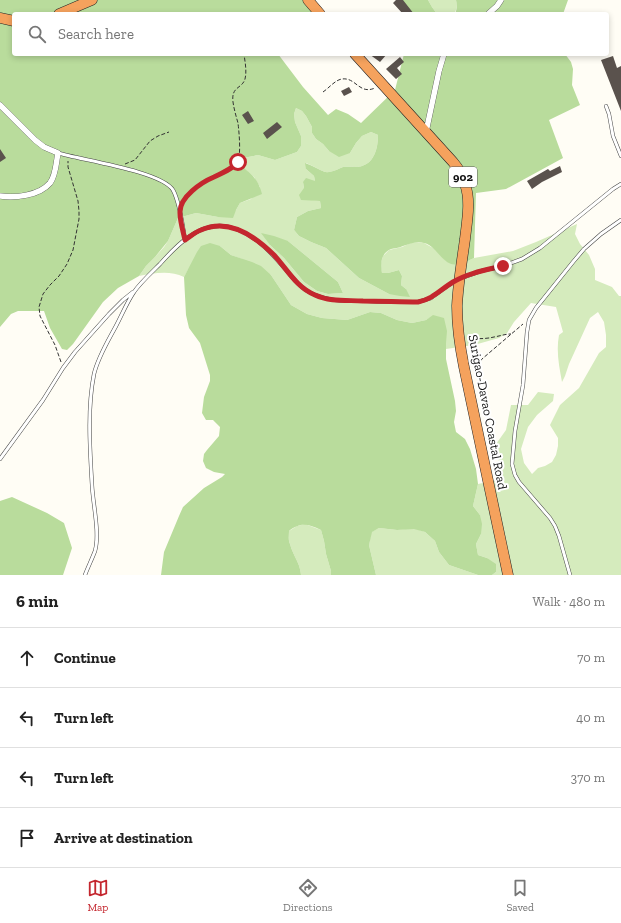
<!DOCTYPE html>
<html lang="en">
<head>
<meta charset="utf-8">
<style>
  body { margin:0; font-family:"Zilla Slab",serif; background:#f6f6f6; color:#222 }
  .stop { position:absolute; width:12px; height:12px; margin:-9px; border:3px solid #c4262e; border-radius:50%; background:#fff }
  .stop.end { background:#c4262e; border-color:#fff; box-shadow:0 1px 4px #0008 }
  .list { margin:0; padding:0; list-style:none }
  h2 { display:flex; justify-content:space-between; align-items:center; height:52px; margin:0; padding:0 16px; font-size:17px }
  h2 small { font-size:13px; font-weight:400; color:#767676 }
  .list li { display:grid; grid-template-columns:26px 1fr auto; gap:12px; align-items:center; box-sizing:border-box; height:60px; padding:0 16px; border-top:1px solid #e0e0e0 }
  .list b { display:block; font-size:15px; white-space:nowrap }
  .list em { font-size:13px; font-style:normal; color:#767676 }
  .icon { flex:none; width:22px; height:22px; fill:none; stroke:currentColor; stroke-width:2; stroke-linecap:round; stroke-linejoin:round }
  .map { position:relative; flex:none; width:621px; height:575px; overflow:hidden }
  .search { position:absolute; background:#fff; box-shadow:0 2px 6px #0003; left:12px; right:12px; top:12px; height:44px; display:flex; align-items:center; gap:10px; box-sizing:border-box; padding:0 14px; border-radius:4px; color:#767676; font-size:15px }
  .sheet { height:292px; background:#fff }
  nav { display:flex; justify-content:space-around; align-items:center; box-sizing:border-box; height:56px; border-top:1px solid #e0e0e0; background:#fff; font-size:11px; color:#767676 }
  nav a { display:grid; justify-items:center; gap:2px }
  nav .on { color:#c4262e }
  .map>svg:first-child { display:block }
</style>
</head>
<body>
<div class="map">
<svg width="621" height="575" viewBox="0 0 621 575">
  <rect width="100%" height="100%" fill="#fffdf5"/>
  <path fill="#d5ebbd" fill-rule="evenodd" d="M428,0h28c1,4 1,10 -2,14h-17l-5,-7z
    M296,108l6,3 4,5 6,11v6l4,6 7,5 6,7 21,2 6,-10 6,-7 9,-4 7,3c0,12 -3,27 -16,31 -6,2 -13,0 -19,1 -5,2 -12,6 -18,5 -6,-2 -13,-7 -19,-9v6l8,7 1,5 -12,1 1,6 8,12 8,1 1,7 -13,3 -11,6 -3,13 5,6 12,6 15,6 33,30 30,16 17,-5 -5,-4 1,-9 -3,-6 -11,3h-6l-2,-7 3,-10 6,-6 13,-3 11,-5 11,1 11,6 10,11 7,4h9l13,-6 39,-7 23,-9 41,-18 -2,10 5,10 9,11 6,14v11l17,7 7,9h2v279h-129l4,-3 -9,-14 -9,-3 -2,-11 5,-10 -1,-19 -7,-9 5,-22 24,-5 -6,-35 10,-14 5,-25h17l10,-13 16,2 -1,7 -16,14 -9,12 -7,22 3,14 8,11 6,-6 7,-2 7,-4 4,-7 2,-9v-8l-8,-13 10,-20 19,-17 20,-35 7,-6v-12l-2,-13 -6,-10 -8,6 -21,46 -4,12 -3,6c-3,-16 -6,-31 -3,-47l4,-3 -7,-25 -25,-4 -17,19 -7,11 -8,5 -25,7 -28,4v-7l-13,-26 -7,4 -14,3 -15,-3 -16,-7 -11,-1 -23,8 -25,-2 -15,-4 -16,-9 -20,-30 -29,-16 -11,-4 -11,-9 -32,24 -4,7c-14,-7 -30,-4 -45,-1l7,-10 9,-9 9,-10 4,-6 10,-23 18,-5 22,4 18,-7 4,-7 11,-4 9,-12 -6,-10 -15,-13 -1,-5 20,-4 17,5 22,-8 4,-6v-10l-6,-14 -1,-8zM288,241l50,41 5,11 -15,1 -11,-3 -13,-9 -20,-24 -14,-13z
    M305,524l16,6 3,11 2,13 5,17v4h-30c-1,-13 -8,-19 -11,-31 -2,-4 -1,-9 -1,-13l8,-5z
    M379,528l18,2 17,-2 11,4 10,9 4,11 10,13 29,10h-102l-7,-30 2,-13z"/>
  <path fill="#b9dc9c" d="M0,0h303l13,14h-302v40h264l25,33 25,28 8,-6 12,5 13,9 34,-33 9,-36h161l6,8 2,7 -1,16 8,20 -31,15 14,38 -57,31 -30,4 -2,65c-6,3 -16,8 -23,6 -11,-4 -15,-18 -27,-21 -8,-2 -14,1 -21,3 -4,2 -9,2 -12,3 -10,4 -11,15 -9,24h6l11,-3 3,6 -1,9 5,4 4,8 -10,-1 -11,-2 -30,-16 -33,-30 -15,-6 -12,-6 -5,-6 3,-13 11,-6 13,-3 -1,-7 -19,-1 -2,-5 5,-7 -1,-6 3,-4 9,3 -1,-5 -8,-7 -1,-6c7,2 14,7 20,9 6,1 13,-3 18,-5 6,-1 13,1 19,-1 13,-4 16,-19 16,-31l-7,-3 -9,4 -6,7 -6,10 -11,4 -10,-6 -6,-7 -7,-5 -4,-6v-6l-6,-11 -4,-5 -6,-3 -2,6 1,8 6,14v10l-4,6 -22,8 -17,-5 -20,4 1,5c12,10 19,14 23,30l-22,9 -4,7 -3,8 -15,-1 -22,-4 -18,5 -10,23 -13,16 -9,9 -7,10 -21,12 -15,14 -30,42 -6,6 -5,-1 -12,-21 -6,-17h-26l-7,3 -11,13z
    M400,0h28l4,7 5,7h-28z
    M456,0h112l-5,14h-108c2,-4 2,-10 1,-14z
    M261,233l13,3 14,5 50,41 5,11 -15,1 -11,-3 -13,-9 -20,-24 -14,-13z
    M210,243l10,3 11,9 21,7 9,4 10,9 20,30 16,9 15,4 25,2 23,-8 11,1 16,7 15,3 14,-3 7,-5 11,3 3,13 -1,12v16l9,42 1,10 -2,11 2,10 9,7 5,10 6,20 2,15 -5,22 7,9 2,9 -1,10 -5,10 2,11 9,3 9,6v8l-4,3h-14l-29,-10 -10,-13 -4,-11 -10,-9 -11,-3 -17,1 -18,-2 -7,4 -3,13 7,30h-45v-4l-5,-17 -2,-13 -3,-11c-13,-6 -20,-8 -32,1 0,4 -1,9 1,13 3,12 10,18 11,31h-140l3,-23 15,-36 4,-9 21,-19 18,-11 3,-3 -11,-2 -8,-4 -3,-7 1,-7 3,-4 12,-14 1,-9 -7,-7h-7l-4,-7 2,-16 6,-16v-6l-10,-32 -11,-15 -3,-13 -2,-38 13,-25 4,-6z
    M12,497l35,16 17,10 8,25 -9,27h-63v-74z"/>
  <path fill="#5a524d" d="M396,0h7l11,14h-11l-10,-11z
    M369,54h18l-7,8z
    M613,56l4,12 4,-2v45l-20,-51z
    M400,57l4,5 -7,6 5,6 -6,5 -10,-10z
    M349,87l3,5 -8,4 -3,-5z
    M248,111l6,10 -6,3 -6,-9z
    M277,122l5,5 -15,12 -4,-6z
    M0,149l6,9 -6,4z
    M560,166l2,6 -20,10 -10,7 -5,-8 21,-12 2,2z"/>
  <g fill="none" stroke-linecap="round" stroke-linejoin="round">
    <defs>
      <path id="lane" d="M606,106l3,8 4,22 8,20
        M58,153c23,7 103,18 115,37 6,11 10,36 12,50
        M461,278l20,-7 22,-5 19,-7 18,-11 73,-59 8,-5
        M0,459l43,-59 20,-32 12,-16 34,-38 14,-14 10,-8
        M85,575c3,-8 7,-16 10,-24 5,-18 -2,-46 -3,-66 -2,-35 -5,-76 2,-111 4,-17 14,-33 22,-48 6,-11 11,-24 18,-34 6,-9 18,-20 26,-28 16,-18 37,-40 63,-38 27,3 47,25 63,44 7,8 13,17 23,22 18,10 38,9 59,9 16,1 33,1 50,1l13,-4 25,-18
        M570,575l-11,-39 -4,-10 -5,-8 -31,-36 -4,-7 -3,-11 3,-33 8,-46 4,-53 2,-12 7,-12 37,-46 11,-13 17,-15 20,-14"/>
      <path id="street" d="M488,14l9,-8 4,-6
        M0,105l35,35 9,7 14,6c-2,10 -2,22 -8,30 -11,13 -35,15 -50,13
        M426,132l13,-61 5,-17"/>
      <path id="highway" d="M308,0l12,14
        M59,14l33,-14
        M0,18l14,3
        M355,54l98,108c6,7 10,14 12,22 6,17 2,37 0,55 -3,22 -7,45 -8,67 0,21 3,41 7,61l44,208"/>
    </defs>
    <use href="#lane" stroke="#444" stroke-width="4"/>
    <use href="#street" stroke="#444" stroke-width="6"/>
    <use href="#highway" stroke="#222" stroke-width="11"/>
    <path stroke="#333" stroke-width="1" stroke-dasharray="4 2" stroke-linecap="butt" d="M323,92c6,-4 12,-12 19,-13 14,-2 17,16 33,9
      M125,164l10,-4 15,-19 8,-5 11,-4
      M183,201c4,-8 20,-19 28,-23 8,-4 18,-7 25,-13 6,-6 3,-33 2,-42 -2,-7 -4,-14 -5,-21 -2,-16 9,-13 12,-23 2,-8 0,-17 -1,-25
      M467,338c9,1 19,1 27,-1 6,-1 11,-3 17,-3
      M61,362l-6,-17 -15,-29 -1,-9 4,-13 7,-9 9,-9 8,-12 6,-14 6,-31v-8l-1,-10 -10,-34v-6
      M474,371l3,-6 5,-6 41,-35"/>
    <use href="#lane" stroke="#fff" stroke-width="3"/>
    <use href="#street" stroke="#fff" stroke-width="5.5"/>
    <use href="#highway" stroke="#f5a25d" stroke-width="10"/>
  </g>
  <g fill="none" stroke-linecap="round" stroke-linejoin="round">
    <path stroke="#c4262e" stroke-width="5" d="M238,162c-6,7 -15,11 -24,15 -12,5 -35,20 -34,36 0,8 3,18 5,27 5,-3 10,-8 16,-10 27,-12 54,6 73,25 13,14 22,32 41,40 15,7 32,5 48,6 19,0 37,1 55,1 15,-3 22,-12 35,-20 15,-9 33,-12 50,-16"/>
  </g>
  <g text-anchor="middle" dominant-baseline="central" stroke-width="4" stroke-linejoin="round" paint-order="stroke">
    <rect fill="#fff" stroke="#585858" stroke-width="1" x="449" y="167" width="28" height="20" rx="3"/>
    <g font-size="12" font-weight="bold" fill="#111">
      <text x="463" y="177">902</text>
    </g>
    <g font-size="13" fill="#111" stroke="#fff">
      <text transform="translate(488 412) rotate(79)">Surigao-Davao Coastal Road</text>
    </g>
  </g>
</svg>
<div class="stop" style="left:238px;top:162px"></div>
<div class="stop end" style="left:503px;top:266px"></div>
<div class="search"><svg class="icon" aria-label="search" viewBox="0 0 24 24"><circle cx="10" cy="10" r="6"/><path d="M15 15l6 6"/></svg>Search here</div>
</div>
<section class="sheet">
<h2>6 min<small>Walk · 480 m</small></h2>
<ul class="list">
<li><svg class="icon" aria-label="ahead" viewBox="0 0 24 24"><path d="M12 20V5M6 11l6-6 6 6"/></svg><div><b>Continue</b></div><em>70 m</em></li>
<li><svg class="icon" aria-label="left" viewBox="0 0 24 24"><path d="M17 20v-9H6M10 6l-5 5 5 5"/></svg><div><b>Turn left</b></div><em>40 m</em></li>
<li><svg class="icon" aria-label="left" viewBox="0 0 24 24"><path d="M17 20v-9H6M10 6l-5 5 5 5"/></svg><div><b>Turn left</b></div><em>370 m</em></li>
<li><svg class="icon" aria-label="arrive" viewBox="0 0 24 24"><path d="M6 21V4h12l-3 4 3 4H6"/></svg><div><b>Arrive at destination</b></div></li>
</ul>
</section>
<nav>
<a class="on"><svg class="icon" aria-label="map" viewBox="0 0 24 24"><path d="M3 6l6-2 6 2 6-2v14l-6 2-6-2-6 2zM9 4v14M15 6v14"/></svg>Map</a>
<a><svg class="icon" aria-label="directions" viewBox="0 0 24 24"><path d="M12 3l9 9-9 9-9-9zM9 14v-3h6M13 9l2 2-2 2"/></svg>Directions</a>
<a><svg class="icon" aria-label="saved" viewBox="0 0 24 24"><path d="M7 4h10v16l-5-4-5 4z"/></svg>Saved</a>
</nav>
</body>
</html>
